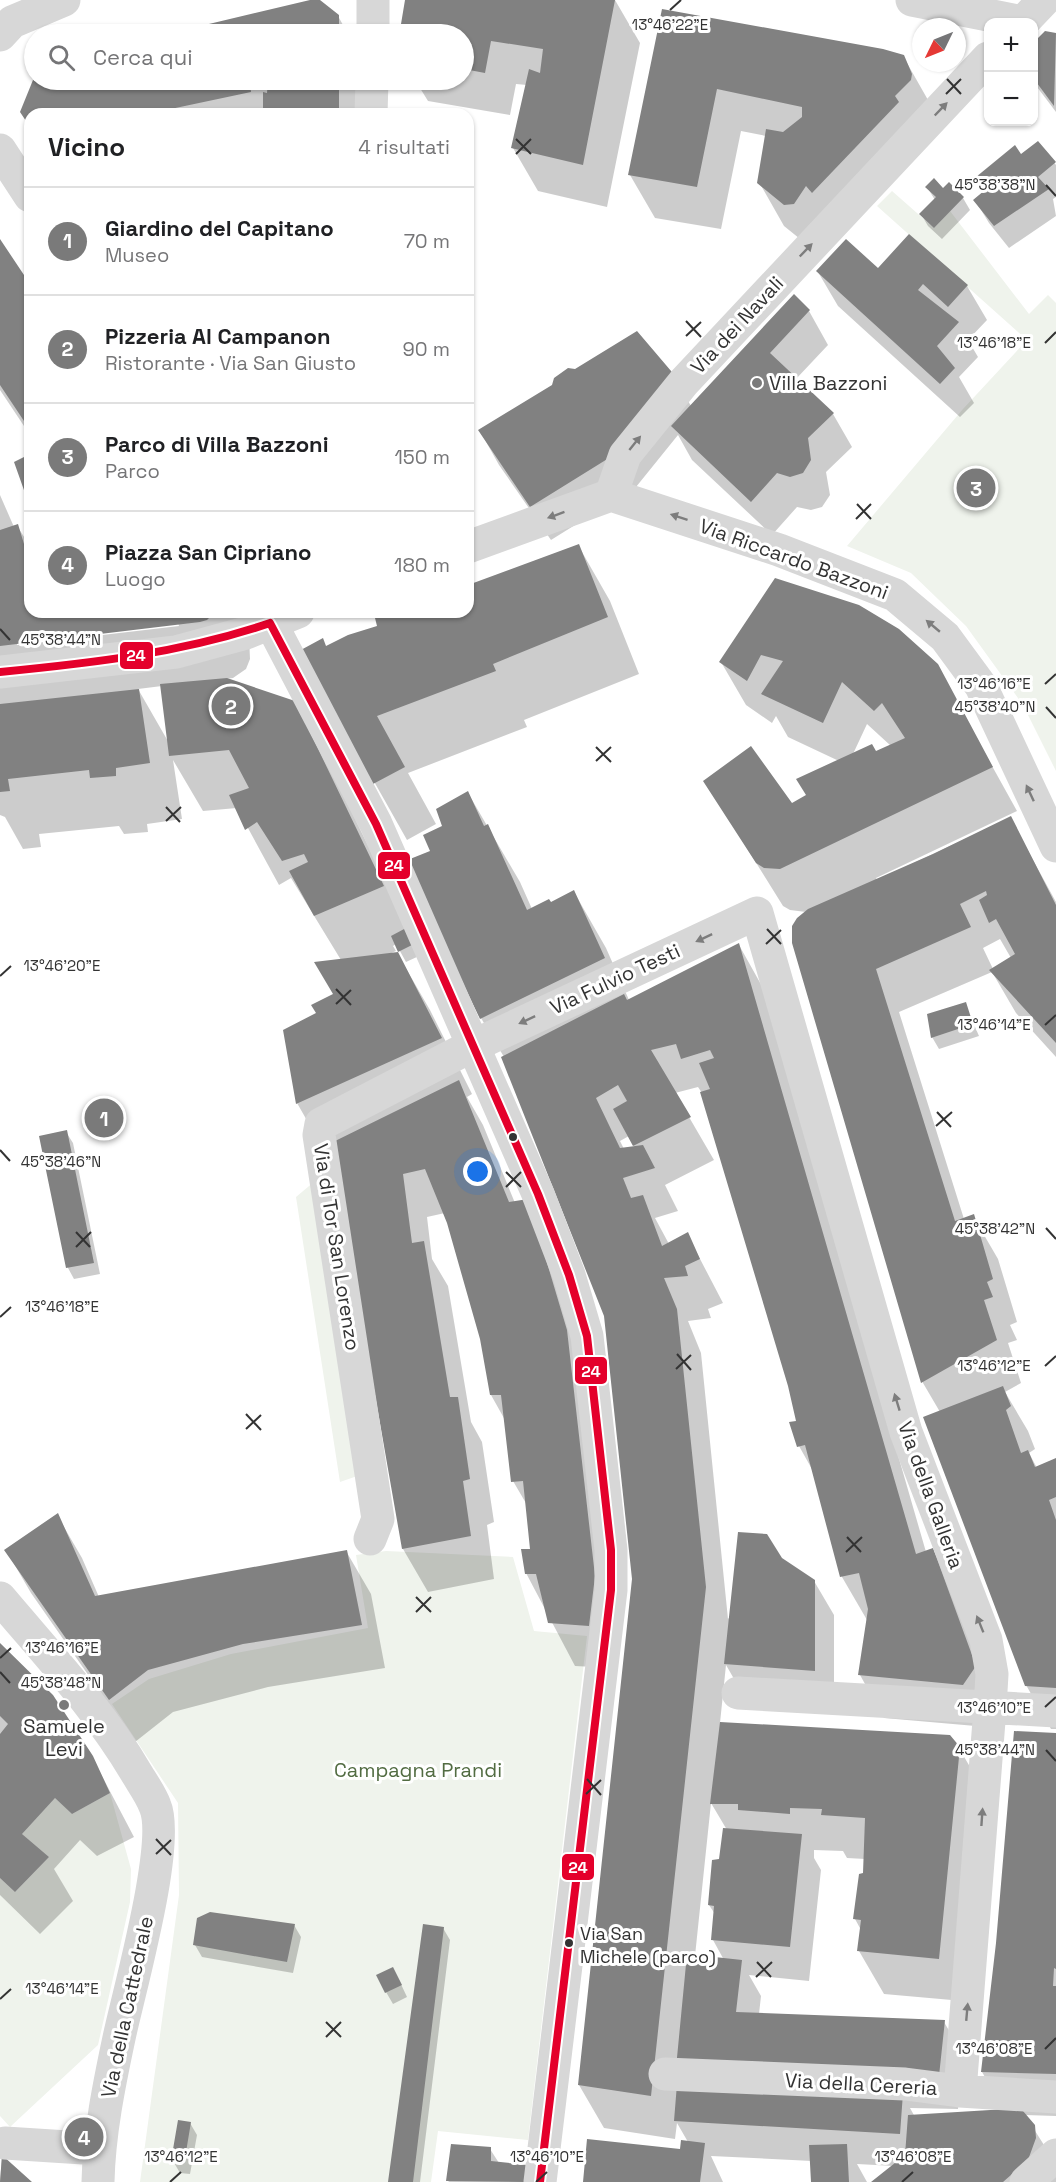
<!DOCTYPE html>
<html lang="it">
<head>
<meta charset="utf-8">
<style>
  body { margin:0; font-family:"Space Grotesk",sans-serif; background:#f6f6f6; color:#202124 }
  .controls { position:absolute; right:18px; top:18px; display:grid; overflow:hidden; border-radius:12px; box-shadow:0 2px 4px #0004 }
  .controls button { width:54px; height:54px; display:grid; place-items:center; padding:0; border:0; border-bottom:2px solid #e0e0e0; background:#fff; color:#202124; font:30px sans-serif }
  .compass { position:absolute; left:912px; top:18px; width:54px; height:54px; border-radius:50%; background:#fff; box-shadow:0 2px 4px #0004; rotate:227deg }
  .you { position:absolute; left:478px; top:1172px; width:21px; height:21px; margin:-15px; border:4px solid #fff; border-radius:50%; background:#1a73e8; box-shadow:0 0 0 9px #1a73e833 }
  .badge { display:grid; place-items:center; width:39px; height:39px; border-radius:50%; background:#7a7a7a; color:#fff; font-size:20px; font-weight:700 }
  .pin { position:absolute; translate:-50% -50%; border:3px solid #fff; box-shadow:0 2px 6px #0006 }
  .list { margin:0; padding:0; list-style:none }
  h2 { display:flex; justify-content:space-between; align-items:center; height:78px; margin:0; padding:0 24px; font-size:26px }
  h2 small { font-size:20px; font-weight:400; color:#757577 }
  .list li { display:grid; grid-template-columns:39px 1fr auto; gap:18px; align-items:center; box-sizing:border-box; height:108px; padding:0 24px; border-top:2px solid #e0e0e0 }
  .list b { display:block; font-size:22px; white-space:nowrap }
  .list p { margin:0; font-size:20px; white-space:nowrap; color:#757577 }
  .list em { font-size:20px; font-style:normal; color:#757577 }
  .icon { flex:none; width:33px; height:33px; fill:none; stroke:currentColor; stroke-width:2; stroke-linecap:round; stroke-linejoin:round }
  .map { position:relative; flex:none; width:1056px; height:2182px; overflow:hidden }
  .search { position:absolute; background:#fff; box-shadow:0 2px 4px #0004; left:24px; top:24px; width:450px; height:66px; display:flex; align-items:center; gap:15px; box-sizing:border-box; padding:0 21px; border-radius:33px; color:#757577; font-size:22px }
  .panel { position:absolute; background:#fff; box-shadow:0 2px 4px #0004; left:24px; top:108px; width:450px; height:510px; border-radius:18px }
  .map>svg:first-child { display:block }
</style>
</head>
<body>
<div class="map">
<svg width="1056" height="2182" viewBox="0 0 1056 2182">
  <rect width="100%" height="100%" fill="#fff"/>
  <path fill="#eff3ec" d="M892,191l42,37 16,-17 79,103 19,-19 8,8v468l-33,-66 -57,-79 -55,-53 -64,-27 116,-137 64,-69 -150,-134z
    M315,1181l48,293 -23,8 -44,-285z
    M386,1551l127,6 21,74 53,5 -59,504 -90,-9 -7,51h-291l39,-287 -1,-92 -66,-99 37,-25 82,-25 137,-26 -12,-73z
    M110,1793l21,76 -1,33 -32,143 -88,82 -10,-11v-238l15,14 34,-35 -27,-23 33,-36 17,16z"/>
  <path fill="#0003" fill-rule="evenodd" d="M317,0l21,16 10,18h-177z
    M407,0h208l25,43 -33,164 -69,-16 -25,-43 14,-63 -11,-1 -6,31 -82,-14 -13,-21h49v-46h-56l-6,-10z
    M663,11l240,45 25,44 -118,147 -26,-21 -25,-44 7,-46 -25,-5 -20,98 -66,-11 -25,-43z
    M1045,33l11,1v78l-22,-29v-39z
    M34,79l336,1v34h-340v12l-8,-14z
    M1038,143l18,22v32l-3,2 3,17 -47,32 -20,-25 -14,-23z
    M949,184l14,14 7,12 -28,29 -14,-13 -7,-12 14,-14 -8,-13 16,3z
    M909,236l58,50 20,34 -19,20 10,17 -19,20 15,26 -14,14 -122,-111 -20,-34 60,-2z
    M0,242l30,45v148l-30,-45z
    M809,311l19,34 -32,34 37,35 19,33 -26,25 4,23 -8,12 -11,3 -14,-3 -25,28 -80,-75 -14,-25 -42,52 -85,53 -52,-75 -19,-34 195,-52 16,27z
    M0,495l14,32 3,-1 13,20v66h205l14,24 1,23 -4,10 -13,9 -8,1 68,23 33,57 89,183 4,14 -13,6 -10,-18 -3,2 3,5 -7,3 8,-1 33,57 42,84 -5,3 16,28 32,78 12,-3 64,174 22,294 -38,-2 -49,-93 6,-23 -5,-45 -14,-24 -8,-61 -14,-25 -9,-57 -37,-125 -18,4 5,42 16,27 23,136 11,20 12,80 -7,3 7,54 -66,13 -25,-43 -30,-177 -44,-213 -32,-56 21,-90 17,-18 6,-35 -50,-82 -12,7 -42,-77 -34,3 -30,-51 9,59 -35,5 1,8 -24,2 -5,-8 -80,8 2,13 -18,2 -18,-32 -5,-2zM178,623l1,3 -162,19v-3zM162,686l7,57 -31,-54z
    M578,545l32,56 29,73 -115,46 3,7 -119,46 28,51 -29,16 -106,-188 25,-5 53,-20 17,-15h72v-26z
    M775,580l161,85 81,146 -141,67 1,2 133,-62 46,84v155l-40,-44 -24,-41 -93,40 65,207 9,-3 25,43 19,63 -7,3 7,15 -9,3 13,40 -16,9 23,39 7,18 -6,4 8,15 19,-8v269h-5l-25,-44 -86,-273 -17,-29 -130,-440 13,-31 -16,-2 -7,-4 -78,-125 86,24 17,-9 31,-35 -51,-24 -12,-21 -4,7 -26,-18 -25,-43zM867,724l24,22 -15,7 -23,1zM1000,939l11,19 -18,11 -10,-21z
    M468,793l52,89 12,27 19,-5 23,-12 32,56 23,52 110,-55 24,43 163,564 7,-2 25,43 42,117 -13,17 -103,-9 -24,-43 7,-55 -25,-43 -29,-106 -14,-25 -1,-24 -9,-36 -87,-293 -4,-6 -23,6 39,67 -49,25 13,26 -23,7 14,26 18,-10 36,69 -15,6 3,9 -23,3 13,32 27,266 53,-60 33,22 20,34v90l-89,-7 -19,-33 -6,58 229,13 10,12 25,43 -21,210 -79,-7 -25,-43 2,-21 -6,-11 10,-44v-16l-18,-1 -4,-7 -29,-1v8l7,12 -12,111 -60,-6 12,21 -2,18 185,8 20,34 -6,53 -48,-1 5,9 90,-6 -23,-39 74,-337v381l-31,-1 31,49v18h-182l20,-16 -37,-2 10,18h-55v-21l-101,-5 12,26h-139l98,-31 6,-9 -11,-19 -2,16 -71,-11 -25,-43 54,-506 -28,-263 -101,-259 -23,-39 -49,-166 12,-25zM629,1136l6,12 -11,1 -4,-8zM711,1803l16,27 -18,75 6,9 -2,26 11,20 -29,-4z
    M965,1004l14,32 -40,13 -7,-12z
    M66,1132l7,11 27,131 -26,5 -6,-11z
    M57,1515l25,43 17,39 247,-46 25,43 14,74 -117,19 -95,25 -38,30 -104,-149 -25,-43z
    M0,1645l92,112 42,80 -37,19 -17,-16 -26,29 19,32 -33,33 -40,-39z
    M294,1925l7,12 -8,36 -91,-16 -7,-12z
    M443,1928l7,12 -30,242h-31z
    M399,1980l8,17 -14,7 -7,-12z
    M190,2123l7,12 -7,39 -10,-1 -7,-12z
    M490,2149l9,14 36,19h-87z
    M2,2157l28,25h-30z"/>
  <path fill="#818181" d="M310,0h10l19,15v19h-172z
    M405,0h210l-32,165 -72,-17 18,-79 11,4 3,-24 -52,-8 -6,32 -21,-4v-35h-58l2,-9 -7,-1z
    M662,9l221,40 21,6 8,19 -1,6 -16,16 4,6 -87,91 -6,-7 -12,18 -10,1 -27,-22 9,-54 17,3 19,-15v-10l-85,-18 -20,98 -69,-12z
    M1045,31l11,2 -2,73 -20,-27v-37z
    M33,80h222l-5,2 1,10 -104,22h-21l-1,-3 -11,3h-84v13l-10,-15z
    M268,80h71v34h-76v-22l4,1z
    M1038,141l18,21 -18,15 11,12 -55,37 -21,-26 12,-10 -9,-13 39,-32 6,9z
    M934,178l9,10 6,-6 15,15 -30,31 -15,-14 17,-17 -11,-10z
    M909,234l59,51 -20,22 -25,-23 -5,6 41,32 -22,24 18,22 -15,16 -124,-113 30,-32 32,29z
    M0,239l30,45v146l-30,-45z
    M794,294l16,16 -40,43 64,60 -26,25 3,22 -8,13 -13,4 -13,-4 -26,29 -80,-76z
    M637,331l40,47 -60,75 -87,54 -52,-77 74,-45 2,-7 14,-10 7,1z
    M30,454v37l-5,2 -11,-31z
    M18,524l6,20h6v68h185l-8,8 -7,2 -200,24v-116z
    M579,544l29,73 -115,47 3,7 -119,45 28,51 -32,17 -74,-133 24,-13 3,8 22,-11 29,-9 -2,-8 17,-6h76v-27z
    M775,578l84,27 40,24 39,35 55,103 -213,102 -16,-1 -8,-5 -53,-82 48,-35 41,57 14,-8 -10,-16 76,-35 4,7 29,-13 -23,-35 -8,8 -32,-29 -19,41 -62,-29 22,-33 -22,-6 -14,26 -28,-19z
    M227,678l68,23 89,185 -70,30 -25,-45 19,-9 -4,-8 -22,7 -25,-39 -12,8 -16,-35 20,-7 -20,-38 -60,6 -9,-72z
    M139,689l11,74 -34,5v8l-26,2 -1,-8 -81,9 2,12 -10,1v-88z
    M468,791l16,35 4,-2 39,86 22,-11 2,3 23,-12 31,68 -125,61 -75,-158 25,-10 -7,-16 19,-9 -6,-17z
    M1011,816l45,89v138l-67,-73 26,-16 -19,-35 -7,4 -10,-23 8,-5 -1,-4 -26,13 11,23 -95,42 79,252 19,-7 19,65 -6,3 6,15 -9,3 13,40 -76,43 -129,-440v-17l5,-8 11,-9 125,-55z
    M406,928l8,16 -16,8 -7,-16z
    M739,943l177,611 17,-6 43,118 -13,19 -105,-10 10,-66 -9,-36 -19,4 -35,-132 -8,2 -8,-25 7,-1 -8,-35 -88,-294 10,-3 -11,-26 15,-5 -4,-8 -29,9 -5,-15 -25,6 40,67 -58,29 -20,-37 14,-8 -9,-16 -22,13 24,50 23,-3 12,23 -32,10 8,20 12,-3 19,51 26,-14 12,27 -15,7 3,10 -24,2 13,31 29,278 -55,509 -73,-11 54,-506 -28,-263 -103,-259 123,-63 3,6z
    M398,952l44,86 -146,66 -13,-74 33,-17 -5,-8 22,-11 -19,-32z
    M966,1002l7,22 -42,14 -4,-24z
    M459,1080l50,122 19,-3 39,131 28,246 -6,50 -41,-3 -12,-49h-11l-4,-25h9l-7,-68 -12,1 -10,-87h-11l-10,-56 -33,-116 -22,-54 -22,5 9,69 12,-2 26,156h8l12,82 -7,2 8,55 -69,13 -71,-406z
    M67,1130l27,133 -28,5 -27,-132z
    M1003,1386l8,20 -5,4 15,43 7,-3 7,17 21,-9v39l-7,3 7,20v168l-31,-2 -102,-269z
    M58,1513l37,83 252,-46 15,75 -119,19 -95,26 -39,30 -105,-150z
    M738,1532l29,2 15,24 33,22v91l-91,-7z
    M0,1643l53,52 40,61 17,37 -38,21 -17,-16 -33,36 27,23 -34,35 -15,-14v-144l8,-10 -8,-8z
    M720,1722l230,13 10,12 -21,212 -82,-8 4,-31 -8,-1 6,-45 4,-1 2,-55 -44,-3 1,-6 -32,-1v6l-52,-4v-6h-28z
    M1014,1731l42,2v236l-2,-1 -1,18h3v88l-75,-2 15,-129z
    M723,1828l79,6 -12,113 -79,-7 3,-34 -6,-1 4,-45 7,-1z
    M210,1912l85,12 -8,38 -94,-17 4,-27z
    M423,1924l21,3 -31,255h-25z
    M687,1954l55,6 -6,52 209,8 -6,56 -263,-8z
    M393,1967l9,18 -17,8 -9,-18z
    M677,2084l226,9 -3,41 -226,-13z
    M1007,2109l16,2 12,14 1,13 -8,22 -25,22h-132l34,-27 3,-40z
    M178,2120l13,2 -7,42 -13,-3z
    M587,2139l93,10 1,-9 24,3 -5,39h-117z
    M451,2144l40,3v14l36,4 -3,17 -78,-1z
    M847,2144l2,38h-38l-2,-37z
    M2,2155l30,27h-32z"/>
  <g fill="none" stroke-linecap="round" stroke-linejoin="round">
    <path stroke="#d7d7d7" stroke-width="33" d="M912,0l111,22
      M1023,22l21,-22
      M373,34v-34
      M0,35l12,-13 52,-22
      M371,114l1,-34
      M0,150l30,46
      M611,495l168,55 116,45 50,42 36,49 75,160
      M611,495l14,-40 59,-73 304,-324
      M468,547l143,-52
      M265,612l111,212 162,370 31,81 18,61 24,214v40l-71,592
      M0,672l176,-20 70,-19 52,-21
      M370,1539l8,-20 -59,-384 2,-11 137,-71 299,-140 149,519 80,208 6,34 -2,34 -30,383
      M0,1598c48,57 99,111 137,176 6,10 14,21 18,32 16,37 -26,185 -36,232 -10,47 -20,96 -21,144
      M738,1693l318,18
      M665,2074l240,10 55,7 96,6
      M5,2143l94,6
      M1026,2182l30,-27"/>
    <defs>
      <path id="bus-1" d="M270,623l106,201 162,370 31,81 18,61 24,214v40l-71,592
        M0,672c92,-9 182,-19 270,-49"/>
    </defs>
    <use href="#bus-1" stroke="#fff" stroke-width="12"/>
    <use href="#bus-1" stroke="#e4002b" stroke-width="8"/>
  </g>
  <defs><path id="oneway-solid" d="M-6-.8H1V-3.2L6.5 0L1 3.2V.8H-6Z" transform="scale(1.5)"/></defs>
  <g fill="#7d7d7d">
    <use href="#oneway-solid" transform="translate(941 109) rotate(-46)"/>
    <use href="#oneway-solid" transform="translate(806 250) rotate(-46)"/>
    <use href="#oneway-solid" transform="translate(635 443) rotate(-51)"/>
    <use href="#oneway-solid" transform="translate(556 515) rotate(160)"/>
    <use href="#oneway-solid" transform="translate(679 517) rotate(-162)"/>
    <use href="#oneway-solid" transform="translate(933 626) rotate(-140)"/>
    <use href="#oneway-solid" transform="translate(1030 793) rotate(-115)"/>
    <use href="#oneway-solid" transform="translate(704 938) rotate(155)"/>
    <use href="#oneway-solid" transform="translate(527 1020) rotate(155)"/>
    <use href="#oneway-solid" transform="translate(897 1402) rotate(-107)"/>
    <use href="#oneway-solid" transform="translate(980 1624) rotate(-112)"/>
    <use href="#oneway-solid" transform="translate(982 1817) rotate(-86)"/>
    <use href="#oneway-solid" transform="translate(967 2012) rotate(-85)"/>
  </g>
  <path fill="none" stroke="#333" stroke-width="2" d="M670,10l11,-10M947,79l14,15M946,94l15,-15M516,139l15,15M516,154l15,-15M1046,185l10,11M686,321l15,16M686,336l15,-14M1045,343l11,-11M857,504l14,15M856,519l15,-15M0,629l10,11M1045,684l11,-10M1046,707l10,11M596,747l15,15M596,761l15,-14M166,807l14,15M166,821l15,-14M767,929l14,15M766,944l15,-14M0,976l11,-10M336,989l15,16M336,1004l15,-14M1045,1025l11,-10M937,1112l14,15M936,1126l16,-14M0,1150l10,11M506,1172l15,15M506,1187l15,-15M1046,1228l10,11M76,1232l14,15M76,1247l15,-15M0,1317l11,-10M677,1354l14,16M1045,1366l11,-10M676,1369l15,-14M246,1414l15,16M246,1429l15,-14M847,1537l14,15M846,1552l16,-15M416,1597l15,15M416,1612l15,-15M0,1658l11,-10M0,1672l10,11M1045,1707l11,-10M1046,1750l10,11M587,1779l14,16M586,1794l15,-14M156,1839l15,16M156,1854l15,-14M757,1962l14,15M756,1977l16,-15M0,1999l11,-10M326,2022l15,15M326,2037l15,-15M1045,2049l11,-11M170,2182l11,-10M536,2182l11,-10M902,2182l11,-10"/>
  <g fill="#7a7a7a" stroke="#fff" stroke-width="2">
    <circle cx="757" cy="383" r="6"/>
    <circle cx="64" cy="1705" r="6"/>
  </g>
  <g fill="#333" stroke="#fff" stroke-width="2">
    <circle cx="513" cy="1137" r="5"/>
    <circle cx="569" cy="1943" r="5"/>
  </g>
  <g text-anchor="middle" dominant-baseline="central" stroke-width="6" stroke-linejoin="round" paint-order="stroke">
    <g font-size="18" fill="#333" stroke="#fff" text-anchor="start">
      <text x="580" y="1933">Via San<tspan x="580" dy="23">Michele (parco)</tspan></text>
    </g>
    <g font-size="20" fill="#333" stroke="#fff">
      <text transform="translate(737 325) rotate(-47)">Via dei Navali</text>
      <text transform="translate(794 559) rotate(20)">Via Riccardo Bazzoni</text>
      <text transform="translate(615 979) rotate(-25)">Via Fulvio Testi</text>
      <text transform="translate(337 1247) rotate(81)">Via di Tor San Lorenzo</text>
      <text transform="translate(931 1495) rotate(70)">Via della Galleria</text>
      <text transform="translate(127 2007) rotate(-78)">Via della Cattedrale</text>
      <text transform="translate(861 2084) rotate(3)">Via della Cereria</text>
    </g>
    <g font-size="20" fill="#333" stroke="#fff" text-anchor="start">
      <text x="769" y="383">Villa Bazzoni</text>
      <text x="64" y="1726" text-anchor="middle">Samuele<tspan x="64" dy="23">Levi</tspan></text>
    </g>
    <g font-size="20" fill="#526c42" stroke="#fff">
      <text x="418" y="1770">Campagna Prandi</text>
    </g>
  </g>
  <g font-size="15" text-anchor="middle" fill="#333" stroke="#fff" stroke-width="6" stroke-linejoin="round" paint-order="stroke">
    <text x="670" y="30">13°46'22"E</text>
    <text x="995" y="190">45°38'38"N</text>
    <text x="994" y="348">13°46'18"E</text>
    <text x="61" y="645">45°38'44"N</text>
    <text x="994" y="689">13°46'16"E</text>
    <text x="995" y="712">45°38'40"N</text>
    <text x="62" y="971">13°46'20"E</text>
    <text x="994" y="1030">13°46'14"E</text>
    <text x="61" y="1167">45°38'46"N</text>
    <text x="995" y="1234">45°38'42"N</text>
    <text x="62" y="1312">13°46'18"E</text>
    <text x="994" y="1371">13°46'12"E</text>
    <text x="62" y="1653">13°46'16"E</text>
    <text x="61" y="1688">45°38'48"N</text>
    <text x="994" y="1713">13°46'10"E</text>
    <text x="995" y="1755">45°38'44"N</text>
    <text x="62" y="1994">13°46'14"E</text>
    <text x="994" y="2054">13°46'08"E</text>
    <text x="181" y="2162">13°46'12"E</text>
    <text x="547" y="2162">13°46'10"E</text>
    <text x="913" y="2162">13°46'08"E</text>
  </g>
  <g stroke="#fff" stroke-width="2">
    <rect x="119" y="641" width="35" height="29" rx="6" fill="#e4002b"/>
    <rect x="377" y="851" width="34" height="29" rx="6" fill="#e4002b"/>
    <rect x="574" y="1356" width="34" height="29" rx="6" fill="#e4002b"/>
    <rect x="561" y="1853" width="34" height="28" rx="6" fill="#e4002b"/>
  </g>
  <g font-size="16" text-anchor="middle" font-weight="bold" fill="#fff">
    <text x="136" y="661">24</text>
    <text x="394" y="871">24</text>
    <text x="591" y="1377">24</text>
    <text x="578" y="1873">24</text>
  </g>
</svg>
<div class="controls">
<button>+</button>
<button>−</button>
</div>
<svg class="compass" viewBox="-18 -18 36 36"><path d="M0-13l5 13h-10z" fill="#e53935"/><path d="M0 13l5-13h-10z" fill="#757577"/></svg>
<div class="you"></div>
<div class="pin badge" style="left:104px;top:1118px">1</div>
<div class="pin badge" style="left:231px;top:706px">2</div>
<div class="pin badge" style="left:976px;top:488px">3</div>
<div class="pin badge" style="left:84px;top:2137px">4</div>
<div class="search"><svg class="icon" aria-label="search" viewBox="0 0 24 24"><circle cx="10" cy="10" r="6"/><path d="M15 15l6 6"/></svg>Cerca qui</div>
<section class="panel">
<h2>Vicino<small>4 risultati</small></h2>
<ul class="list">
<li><span class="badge">1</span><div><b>Giardino del Capitano</b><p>Museo</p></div><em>70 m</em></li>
<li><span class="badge">2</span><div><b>Pizzeria Al Campanon</b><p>Ristorante · Via San Giusto</p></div><em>90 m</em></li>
<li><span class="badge">3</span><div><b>Parco di Villa Bazzoni</b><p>Parco</p></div><em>150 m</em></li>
<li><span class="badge">4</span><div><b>Piazza San Cipriano</b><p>Luogo</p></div><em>180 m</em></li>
</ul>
</section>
</div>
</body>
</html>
